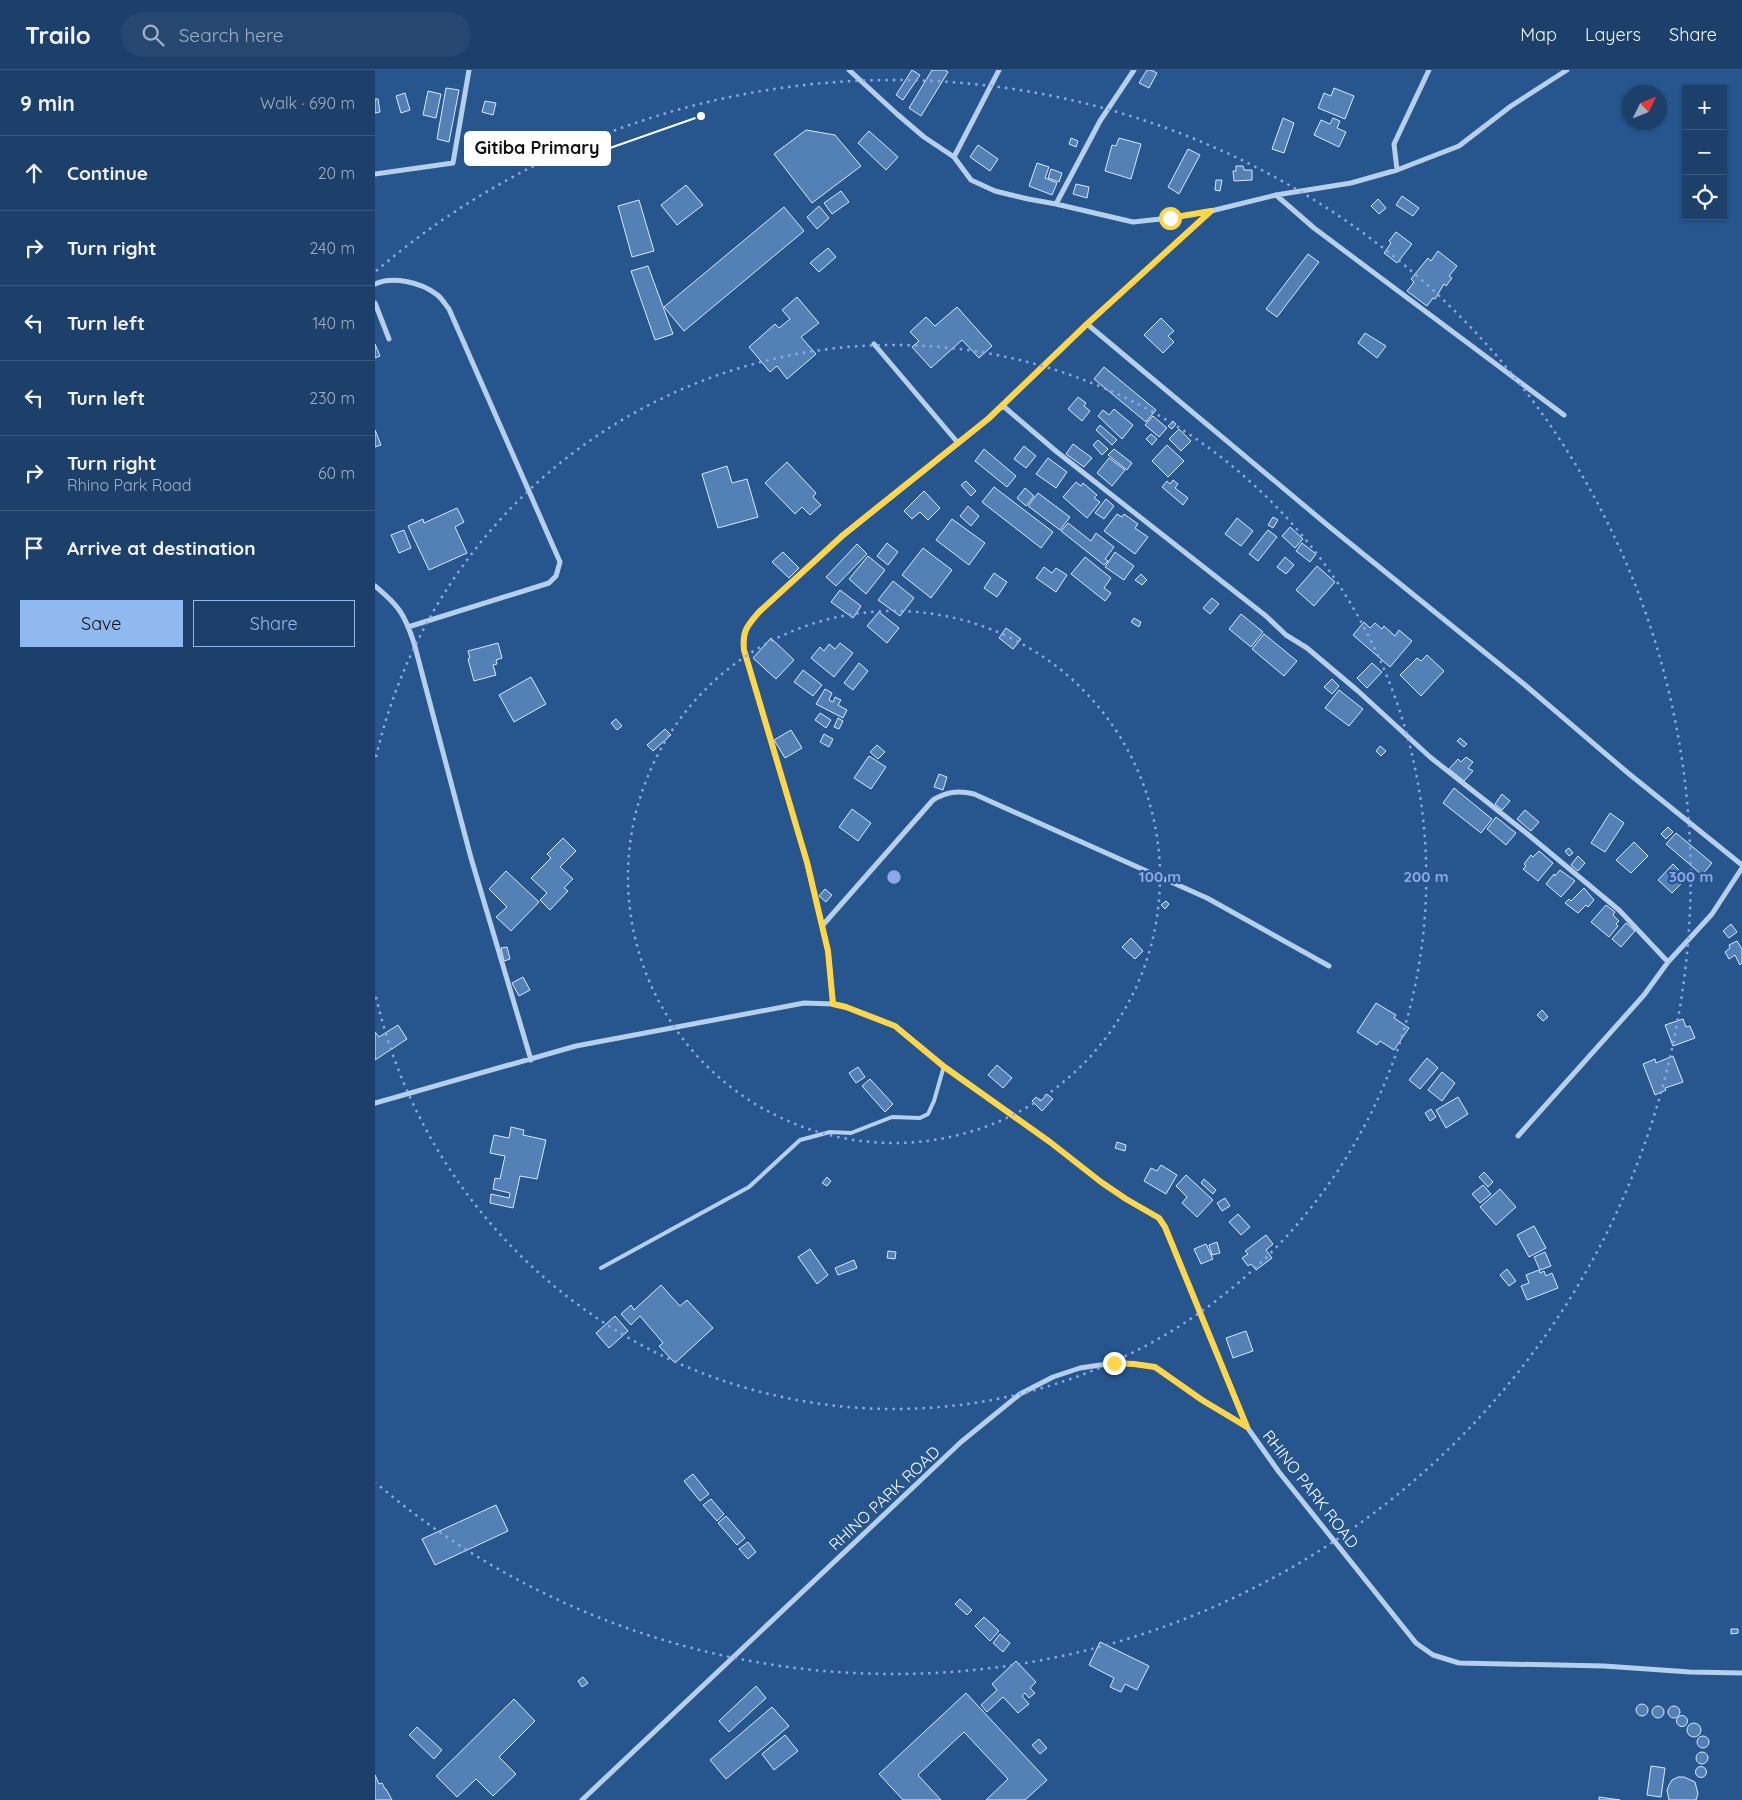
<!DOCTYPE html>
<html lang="en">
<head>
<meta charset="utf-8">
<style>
  body { margin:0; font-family:Quicksand,sans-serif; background:#254770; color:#f1f3f6 }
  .controls { position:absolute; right:15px; top:15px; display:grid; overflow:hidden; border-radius:0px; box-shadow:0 1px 4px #0004 }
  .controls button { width:45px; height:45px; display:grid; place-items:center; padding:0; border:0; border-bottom:1px solid #3a597e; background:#1c406a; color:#f1f3f6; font:25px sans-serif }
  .compass { position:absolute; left:1247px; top:15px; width:45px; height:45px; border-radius:50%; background:#1c406a; box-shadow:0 1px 4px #0004; rotate:47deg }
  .stop { position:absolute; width:15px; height:15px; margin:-11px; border:4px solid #ffd54a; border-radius:50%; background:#fff }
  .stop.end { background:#ffd54a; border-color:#fff; box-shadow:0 1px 5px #0008 }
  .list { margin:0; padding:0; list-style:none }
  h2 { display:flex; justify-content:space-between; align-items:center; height:65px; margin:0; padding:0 20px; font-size:21px }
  h2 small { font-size:16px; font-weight:400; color:#a0afc1 }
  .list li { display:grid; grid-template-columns:32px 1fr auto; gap:15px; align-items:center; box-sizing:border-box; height:75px; padding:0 20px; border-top:1px solid #3a597e }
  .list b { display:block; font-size:19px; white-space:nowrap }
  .list p { margin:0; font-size:16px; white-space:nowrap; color:#a0afc1 }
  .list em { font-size:16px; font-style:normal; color:#a0afc1 }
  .actions { display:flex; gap:10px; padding:15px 20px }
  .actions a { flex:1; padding:11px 0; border:1px solid #90b9f0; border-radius:0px; text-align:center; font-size:18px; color:#90b9f0 }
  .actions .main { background:#90b9f0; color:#111 }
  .icon { flex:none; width:28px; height:28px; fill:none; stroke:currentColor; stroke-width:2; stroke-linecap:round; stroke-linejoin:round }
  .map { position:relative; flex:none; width:1367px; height:1730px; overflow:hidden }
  header { display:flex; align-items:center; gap:30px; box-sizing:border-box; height:70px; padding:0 25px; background:#1c406a; border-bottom:1px solid #3a597e }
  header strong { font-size:24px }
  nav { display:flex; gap:28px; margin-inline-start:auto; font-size:18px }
  .search { width:350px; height:45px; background:#254770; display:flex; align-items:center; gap:12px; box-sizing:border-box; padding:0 18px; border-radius:28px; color:#a0afc1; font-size:19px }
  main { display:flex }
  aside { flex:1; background:#1c406a }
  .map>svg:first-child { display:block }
</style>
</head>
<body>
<header>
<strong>Trailo</strong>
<div class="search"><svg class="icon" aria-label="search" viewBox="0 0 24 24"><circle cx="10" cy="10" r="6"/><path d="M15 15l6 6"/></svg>Search here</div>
<nav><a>Map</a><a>Layers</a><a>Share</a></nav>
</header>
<main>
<aside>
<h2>9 min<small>Walk · 690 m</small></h2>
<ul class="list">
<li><svg class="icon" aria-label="ahead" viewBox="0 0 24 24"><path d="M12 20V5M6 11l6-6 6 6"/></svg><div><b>Continue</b></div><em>20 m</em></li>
<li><svg class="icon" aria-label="right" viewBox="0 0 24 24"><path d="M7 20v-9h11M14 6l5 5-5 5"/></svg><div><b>Turn right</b></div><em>240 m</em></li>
<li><svg class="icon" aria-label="left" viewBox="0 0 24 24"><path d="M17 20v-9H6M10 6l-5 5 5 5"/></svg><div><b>Turn left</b></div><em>140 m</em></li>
<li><svg class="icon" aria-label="left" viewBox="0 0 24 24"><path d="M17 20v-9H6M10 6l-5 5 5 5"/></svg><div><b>Turn left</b></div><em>230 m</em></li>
<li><svg class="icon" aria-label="right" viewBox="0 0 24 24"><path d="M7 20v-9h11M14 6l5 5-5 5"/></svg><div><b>Turn right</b><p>Rhino Park Road</p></div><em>60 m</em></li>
<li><svg class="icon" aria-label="arrive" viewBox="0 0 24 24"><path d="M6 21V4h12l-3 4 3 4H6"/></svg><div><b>Arrive at destination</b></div></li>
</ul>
<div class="actions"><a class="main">Save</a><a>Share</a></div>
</aside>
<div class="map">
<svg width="1367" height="1730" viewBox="0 0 1367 1730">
  <rect width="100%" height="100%" fill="#26568d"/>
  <path fill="#5381b6" stroke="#dae9f8" d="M537,0l8,5 -17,25 -7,-5z
    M557,0h13l3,2 -27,44 -12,-8z
    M772,0h4l6,3 -8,15 -10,-5z
    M71,18l13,2 -10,52 -12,-3z
    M959,18l20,8 -9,23 -27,-11 6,-15 7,3z
    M53,21l13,3 -5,24 -13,-3z
    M30,23l5,17 -9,3 -5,-17z
    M0,29h3l2,13 -5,1z
    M110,31l11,2 -3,12 -11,-3z
    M908,48l11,5 -10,30 -12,-4z
    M958,48l7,3 -3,7 9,4 -7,15 -25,-12 7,-15 9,4z
    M431,60l29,5 26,31 -49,37 -38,-49z
    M494,61l29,26 -12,13 -28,-27z
    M696,68l7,3 -2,6 -7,-3z
    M744,68l22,6 -10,35 -26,-8 7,-26 4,1z
    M603,75l20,14 -8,12 -20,-14z
    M813,79l12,6 -21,39 -11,-7z
    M662,93l12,4 -4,11 12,5 -5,12 -23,-9z
    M861,96h7l1,4h8v10l-18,1 -1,-10h3z
    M676,99l11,4 -3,9 -11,-4z
    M841,110h6l-2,11 -5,-1z
    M701,114l13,3 -2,11 -14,-4z
    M311,115l17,20 -26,20 -16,-20z
    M466,121l8,11 -17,12 -8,-11z
    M1027,126l17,12 -6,8 -17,-11z
    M1003,129l8,9 -7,6 -8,-8z
    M264,130l15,51 -22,6 -14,-51z
    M444,136l10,12 -12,11 -10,-12z
    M409,137l20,24 -120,100 -20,-24z
    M1021,162l16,12 -15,19 -13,-10 7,-10 -2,-2z
    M453,178l8,9 -17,15 -9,-9z
    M1063,181l19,15 -8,10 3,2 -6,8 -2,-2 -9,15 -2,-1 -6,8 -20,-15 7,-9 -3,-3 17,-21 3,3z
    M933,184l11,8 -42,55 -11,-8z
    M273,196l25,68 -18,6 -24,-69z
    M422,227l22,26 -18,14 15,17 -29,25 -10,-13 -7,6 -21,-25 26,-23 4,4 11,-9 -8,-9z
    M582,237l35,39 -13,12 -17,-18 -31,28 -19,-21 7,-6 -9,-9 16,-15 9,9z
    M786,248l13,13 -6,5 6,6 -11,11 -19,-18z
    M990,263l21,13 -9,12 -19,-15z
    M0,274l5,12 -5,2z
    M729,297l52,43 -10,12 -52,-43z
    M703,327l8,6 -2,3 6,5 -8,10 -14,-12z
    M739,339l19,16 -11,14 -24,-23 5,-6 6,5z
    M778,346l14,12 -8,9 -14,-12z
    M798,351l3,3 -4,5 -4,-3z
    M725,355l17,15 -5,5 -16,-15z
    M804,359l12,12 -10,10 -12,-12z
    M0,360l6,15 -6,2z
    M776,364l6,5 -5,6 -6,-6z
    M723,370l10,9 -6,6 -9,-10z
    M698,374l19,14 -8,9 -18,-13z
    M792,375l17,16 -16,16 -16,-16z
    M649,376l12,10 -10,12 -12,-9z
    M609,379l32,27 -9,11 -32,-26z
    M739,379l18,14 -5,7 -19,-15z
    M673,388l19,14 -11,16 -20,-14z
    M734,388l16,12 -13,16 -15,-13z
    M412,392l29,31 -3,4 8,8 -11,10 -8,-8 -7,7 -30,-31z
    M352,396l5,17 15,-4 11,38 -40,11 -16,-54z
    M798,410l5,4 -3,4 13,10 -5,7 -21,-18 5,-6 3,3z
    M591,411l10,10 -5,5 -10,-11z
    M701,412l5,4 2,-3 14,12 -3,3 6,4 -13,16 -24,-21z
    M619,417l59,45 -12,16 -59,-46z
    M650,418l9,8 -8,10 -9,-8z
    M549,421l16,17 -12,12 -8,-8 -8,7 -8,-8z
    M663,423l32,24 -10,13 -32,-24z
    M731,429l8,7 -10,13 -9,-6z
    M593,436l11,10 -8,10 -11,-10z
    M82,438l7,14 -9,5 12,26 -38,17 -21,-44 15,-7 1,4z
    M742,444l5,3 2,-3 14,10 -3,4 13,9 -13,17 -31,-23z
    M898,447l5,3 -5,8 -5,-3z
    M862,448l16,13 -12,15 -16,-12z
    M577,449l33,24 -16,22 -33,-25z
    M693,453l23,18 5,-8 18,14 -9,12 3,2 -4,4 -43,-34z
    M915,457l13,12 -8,9 -13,-12z
    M29,460l7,18 -12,5 -8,-18z
    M893,460l9,7 -19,24 -9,-7z
    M512,473l11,9 -10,13 -11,-9z
    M927,473l14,11 -6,8 -14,-11z
    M482,474l10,10 -31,32 -10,-9z
    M548,478l29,22 -21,28 -29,-23z
    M408,482l16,16 -10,10 -17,-16z
    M740,482l19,14 -10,14 -19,-13z
    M493,486l17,14 -19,24 -17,-15z
    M710,487l26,21 -7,10 7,5 -6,8 -34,-27z
    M910,487l9,8 -8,9 -9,-7z
    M942,496l18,16 -21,24 -18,-16z
    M669,497l8,6 4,-5 11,7 -11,17 -20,-14z
    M619,503l13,9 -10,15 -13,-9z
    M766,504l6,6 -5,5 -7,-5z
    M518,511l21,17 -14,18 -22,-16z
    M465,520l21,16 -8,12 -22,-16z
    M837,528l7,6 -9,10 -7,-6z
    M504,542l20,16 -12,15 -20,-17z
    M866,544l22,18 -12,15 -22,-18z
    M759,548l7,4 -2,5 -8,-5z
    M989,552l6,6 5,-5 7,6 2,-3 11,10 4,-6 13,11 -22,26 -37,-32z
    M631,558l15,11 -8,10 -14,-11z
    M889,564l33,27 -13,15 -32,-27z
    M396,568l23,22 -18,19 -23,-21z
    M123,573l4,15 -6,2 1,4 -4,1 3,10 -22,6 -6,-22 2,-1 -2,-7z
    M465,573l13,10 -19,24 -23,-19 9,-11 4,4 5,-7 6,5z
    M1052,585l17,16 -23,25 -21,-21 17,-17 4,3z
    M484,593l9,8 -15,19 -9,-7z
    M997,593l10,9 -15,16 -10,-10z
    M428,600l19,15 -9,11 -19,-14z
    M156,607l15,27 -32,18 -15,-27z
    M957,609l7,7 -7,8 -8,-7z
    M450,619l7,4 -3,7 4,2 2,-5 6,3 -3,5 9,5 -4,8 -27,-14z
    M964,620l24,19 -14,17 -24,-18z
    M445,643l11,7 -5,8 -11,-8z
    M463,648l5,3 -4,8 -5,-2z
    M241,649l6,7 -5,4 -6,-7z
    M290,659l6,6 -18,16 -6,-6z
    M416,660l11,18 -17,10 -11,-18z
    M449,664l9,5 -4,8 -9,-5z
    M1085,668l7,6 -3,3 -7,-6z
    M502,675l8,7 -7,7 -8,-7z
    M1005,676l6,5 -5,5 -5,-5z
    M494,686l17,11 -15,22 -17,-11z
    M1091,687l7,5 -5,6 5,3 -9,10 -15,-12 9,-10 3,3z
    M564,704l8,3 -4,13 -9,-3z
    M1079,718l38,31 -11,14 -38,-30z
    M1127,724l8,7 -8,9 -7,-6z
    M477,739l19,14 -13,18 -19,-14z
    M1150,740l14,12 -8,9 -14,-12z
    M1235,743l14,10 -19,29 -14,-9z
    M1121,747l20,16 -10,12 -19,-16z
    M1293,757l5,5 -7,7 -5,-5z
    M1301,763l36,30 -10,12 -36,-31z
    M188,768l13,13 -16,16 13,12 -9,9 4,3 -18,19 -10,-10 7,-7 -16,-15 20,-20 -4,-4z
    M1259,772l14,14 -17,17 -15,-13z
    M1194,778l4,5 -4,3 -4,-5z
    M1164,781l14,12 -15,18 -15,-12 3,-3 -2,-2 7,-9 2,2z
    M1203,786l7,7 -7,8 -7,-6z
    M1298,794l14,14 -15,15 -14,-13z
    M1185,800l15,11 -14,16 -15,-13 8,-10 1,2z
    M131,801l33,31 -28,29 -15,-14 11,-10 -18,-18z
    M1209,818l10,12 -6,7 -2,-2 -8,8 -13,-10 4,-4 2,2z
    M450,819l7,6 -6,7 -7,-6z
    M791,831l3,3 -4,5 -4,-4z
    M1231,835l9,7 -2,3 6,6 -3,3 2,2 -9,11 -18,-15z
    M1251,853l9,8 -14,16 -9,-8z
    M1356,854l6,8 -8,6 -6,-7z
    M756,868l12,13 -8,8 -13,-12z
    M1362,871l5,8v14l-2,2 -5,-10 -6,4 -4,-7 5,-4 -1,-3z
    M132,877l3,12 -6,2 -3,-13z
    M148,907l7,13 -11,6 -7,-13z
    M1001,933l20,12 -2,3 15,10 -15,22 -14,-9 -3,4 -20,-13z
    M1167,940l6,7 -5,4 -6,-6z
    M1308,949l3,8 4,-1 5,12 -22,8 -8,-21z
    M23,955l9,14 -32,21v-28l4,5z
    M1298,986l10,26 -18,6 1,2 -11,5 -12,-31 12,-5 1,4z
    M1052,988l11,10 -18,21 -11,-9z
    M622,995l15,13 -9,10 -15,-13z
    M483,997l7,10 -9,6 -7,-10z
    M1067,1002l13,11 -13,18 -14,-11z
    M495,1009l23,25 -8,8 -23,-26z
    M672,1024l6,5 -11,12 -10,-10 4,-4 5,4z
    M1083,1027l10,17 -22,14 -10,-18z
    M1056,1039l5,8 -6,4 -5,-8z
    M136,1057l13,3 -1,5 23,5 -9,39 -17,-3 -7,32 -23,-5 1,-9 18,4 1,-5 -17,-4 2,-11 5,1 5,-23 -15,-3 4,-18 15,3z
    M742,1072l9,3 -1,6 -10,-3z
    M786,1095l16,10 -11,19 -22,-13 7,-13 6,3z
    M1109,1102l9,10 -5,5 -9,-10z
    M811,1105l27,25 -16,17 -15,-14 5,-6 -11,-11z
    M452,1107l4,4 -4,5 -5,-3z
    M829,1109l12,11 -3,4 -12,-11z
    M1108,1115l8,9 -11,9 -8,-9z
    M1125,1119l16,18 -20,18 -16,-18z
    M850,1128l5,8 -8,5 -5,-8z
    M863,1144l12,13 -9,8 -12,-13z
    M1159,1156l12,22 -17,9 -12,-22z
    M891,1165l7,9 -7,6 6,8 -16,12 -5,-6 -3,2 -6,-8 6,-4 -3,-3z
    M842,1172l3,11 -8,2 -3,-10z
    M831,1174l7,15 -12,5 -7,-15z
    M435,1179l18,26 -11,9 -19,-27z
    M513,1181l8,1 -1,7 -8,-1z
    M1170,1182l6,14 -11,4 -6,-13z
    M479,1190l3,8 -19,7 -3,-7z
    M1132,1199l9,12 -7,5 -9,-11z
    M1164,1200l1,3 4,-2 2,5 6,-3 6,15 -31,12 -6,-14 8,-3 -3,-8z
    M286,1215l19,21 7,-6 26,28 -38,35 -16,-17 4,-3 -23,-27 -9,9 -10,-11 10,-9 3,5z
    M240,1246l13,15 -19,17 -13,-15z
    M871,1261l7,20 -20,7 -7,-20z
    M318,1404l16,20 -9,7 -16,-20z
    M336,1429l13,15 -7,7 -14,-16z
    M121,1435l12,26 -73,34 -13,-26z
    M351,1446l19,22 -8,7 -19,-22z
    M373,1472l8,10 -8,7 -9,-10z
    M585,1529l12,11 -5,5 -12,-11z
    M609,1547l15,14 -9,10 -15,-15z
    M1356,1559h7v4l-7,1z
    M625,1564l10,9 -7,9 -10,-9z
    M725,1572l49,24 -12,24 -12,-6 -4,8 -11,-5 4,-9 -25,-13z
    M641,1591l20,21 -6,6 5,5 -6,5 -4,-5 -3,3 7,8 -11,9 -15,-16 -16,15 -6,-7 16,-15 -5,-6z
    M208,1607l5,6 -6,4 -4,-6z
    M381,1616l10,12 -37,34 -10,-11z
    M591,1623l81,87 -22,20h-39l22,-21 -44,-47 -46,43 23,25h-38l-24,-26z
    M139,1629l21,22 -36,36 17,17 -23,22 -17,-17 -19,18 -21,-21z
    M1261 1640a6 6 0 1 1 12 0a6 6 0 1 1-12 0Z
    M1277 1642a6 6 0 1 1 12 0a6 6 0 1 1-12 0Z
    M1293 1642a6 6 0 1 1 12 0a6 6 0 1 1-12 0Z
    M397,1637l17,19 -63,53 -16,-19z
    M1301.5 1651a5.5 5.5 0 1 1 11 0a5.5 5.5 0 1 1-11 0Z
    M1312 1660a7 7 0 1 1 14 0a7 7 0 1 1-14 0Z
    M42,1657l25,23 -8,9 -25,-24z
    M410,1665l13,16 -24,19 -12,-16z
    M1322 1672a6 6 0 1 1 12 0a6 6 0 1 1-12 0Z
    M664,1669l8,9 -7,6 -8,-9z
    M1321 1688a6 6 0 1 1 12 0a6 6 0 1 1-12 0Z
    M1276,1696l14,2 -4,29 -14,-2z
    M1320.5 1702a5.5 5.5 0 1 1 11 0a5.5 5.5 0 1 1-11 0Z
    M0,1705l4,9 3,-1 3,6h1l6,11h-17z
    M1303,1707h6l11,5 3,12 -2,6h-27l-2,-10 2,-5 3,-5z
    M1224,1727l21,3h-21z"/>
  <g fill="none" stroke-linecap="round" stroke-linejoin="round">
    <path stroke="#b6cfeb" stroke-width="4" d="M226,1198l148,-81 51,-47 30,-8 21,1 41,-16 28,1 8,-4 6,-13 10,-35"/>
    <path stroke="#b6cfeb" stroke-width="5" d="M474,0l48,44 27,23 30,20 17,23 24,11 33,8 28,5 77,18 37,-4 41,-7 65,-16 75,-12 46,-13 62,-24 52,-40 56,-36
      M579,87l45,-87
      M1022,100l-3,-26 35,-74
      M0,104l78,-11 16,-93
      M901,125l38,33 250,187
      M681,134l44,-83 34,-51
      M0,214c18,-8 45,-2 61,10 5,3 9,10 13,15l111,253 -4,14 -7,7 -141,44
      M0,233l14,36
      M712,254l244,204 194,157 103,88 114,92
      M499,274l84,99
      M627,335l55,47 209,164 20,19 21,13 51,43 72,66 95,75 94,78 49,52
      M0,516c24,20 29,27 39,57l57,215 60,202
      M447,856l111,-126c13,-8 25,-10 41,-6l233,104 122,68
      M458,934l-5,-53 -21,-88 -63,-213c-2,-19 3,-24 15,-38l85,-77 146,-117 97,-94 124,-113
      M0,1033l201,-57 228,-43 29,1 13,3 49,19 49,40 106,76 51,40 25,17 33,19 6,9 82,200
      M1143,1066l126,-141 24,-33 44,-48 30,-46
      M207,1730l379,-358 59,-48 33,-17 27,-9 34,-5 20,1 21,3 47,33 45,27 32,45 137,171 17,12 26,8 145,3 86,6 52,1"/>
  </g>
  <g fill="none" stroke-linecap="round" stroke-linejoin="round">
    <path stroke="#ffd54a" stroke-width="6" d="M739,1293l20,1 21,3 47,33 45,27 -82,-200 -6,-9 -33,-19 -25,-17 -51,-40 -107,-76 -48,-40 -49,-19 -13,-3 -5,-53 -21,-89 -63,-212c-2,-19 3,-24 15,-38l84,-77 146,-117 98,-94 124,-113 -41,7"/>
  </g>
  <g fill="none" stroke="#8ea6ec" stroke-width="2.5" stroke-dasharray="2.5 5">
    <circle cx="519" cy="807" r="266"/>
    <path d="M1 687A532 532 0 1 1 1 927"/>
    <path d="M1 201A797 797 0 1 1 1 1413"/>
  </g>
  <g text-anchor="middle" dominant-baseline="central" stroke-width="4.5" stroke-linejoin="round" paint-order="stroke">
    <g font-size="16" fill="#fff" stroke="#26568d">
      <text transform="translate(936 1419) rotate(52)">RHINO PARK ROAD</text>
      <text transform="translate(509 1428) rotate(-43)">RHINO PARK ROAD</text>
    </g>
  </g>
  <circle cx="519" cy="807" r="8" fill="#8ea6ec" stroke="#26568d" stroke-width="2.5"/>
  <g font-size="15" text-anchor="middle" font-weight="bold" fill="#8ea6ec" stroke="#26568d" stroke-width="4.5" stroke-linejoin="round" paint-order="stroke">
    <text x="785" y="812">100 m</text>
    <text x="1051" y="812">200 m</text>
    <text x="1316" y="812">300 m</text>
  </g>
  <path fill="none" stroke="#fff" stroke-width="2" d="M326 46L235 78"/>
  <circle fill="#fff" stroke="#26568d" stroke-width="2" cx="326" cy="46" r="5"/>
  <rect fill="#fff" stroke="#fff" stroke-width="2" x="90" y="62" width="145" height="33" rx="5"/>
  <g font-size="18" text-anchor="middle" font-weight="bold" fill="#111">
    <text x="162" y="84">Gitiba Primary</text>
  </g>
</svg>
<div class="controls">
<button>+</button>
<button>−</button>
<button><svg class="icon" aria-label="locate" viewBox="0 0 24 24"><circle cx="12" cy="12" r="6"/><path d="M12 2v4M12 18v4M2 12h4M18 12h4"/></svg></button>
</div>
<svg class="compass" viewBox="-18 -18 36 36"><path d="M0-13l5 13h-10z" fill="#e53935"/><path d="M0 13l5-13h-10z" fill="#a0afc1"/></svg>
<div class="stop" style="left:795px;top:148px"></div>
<div class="stop end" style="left:739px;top:1293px"></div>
</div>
</main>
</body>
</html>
